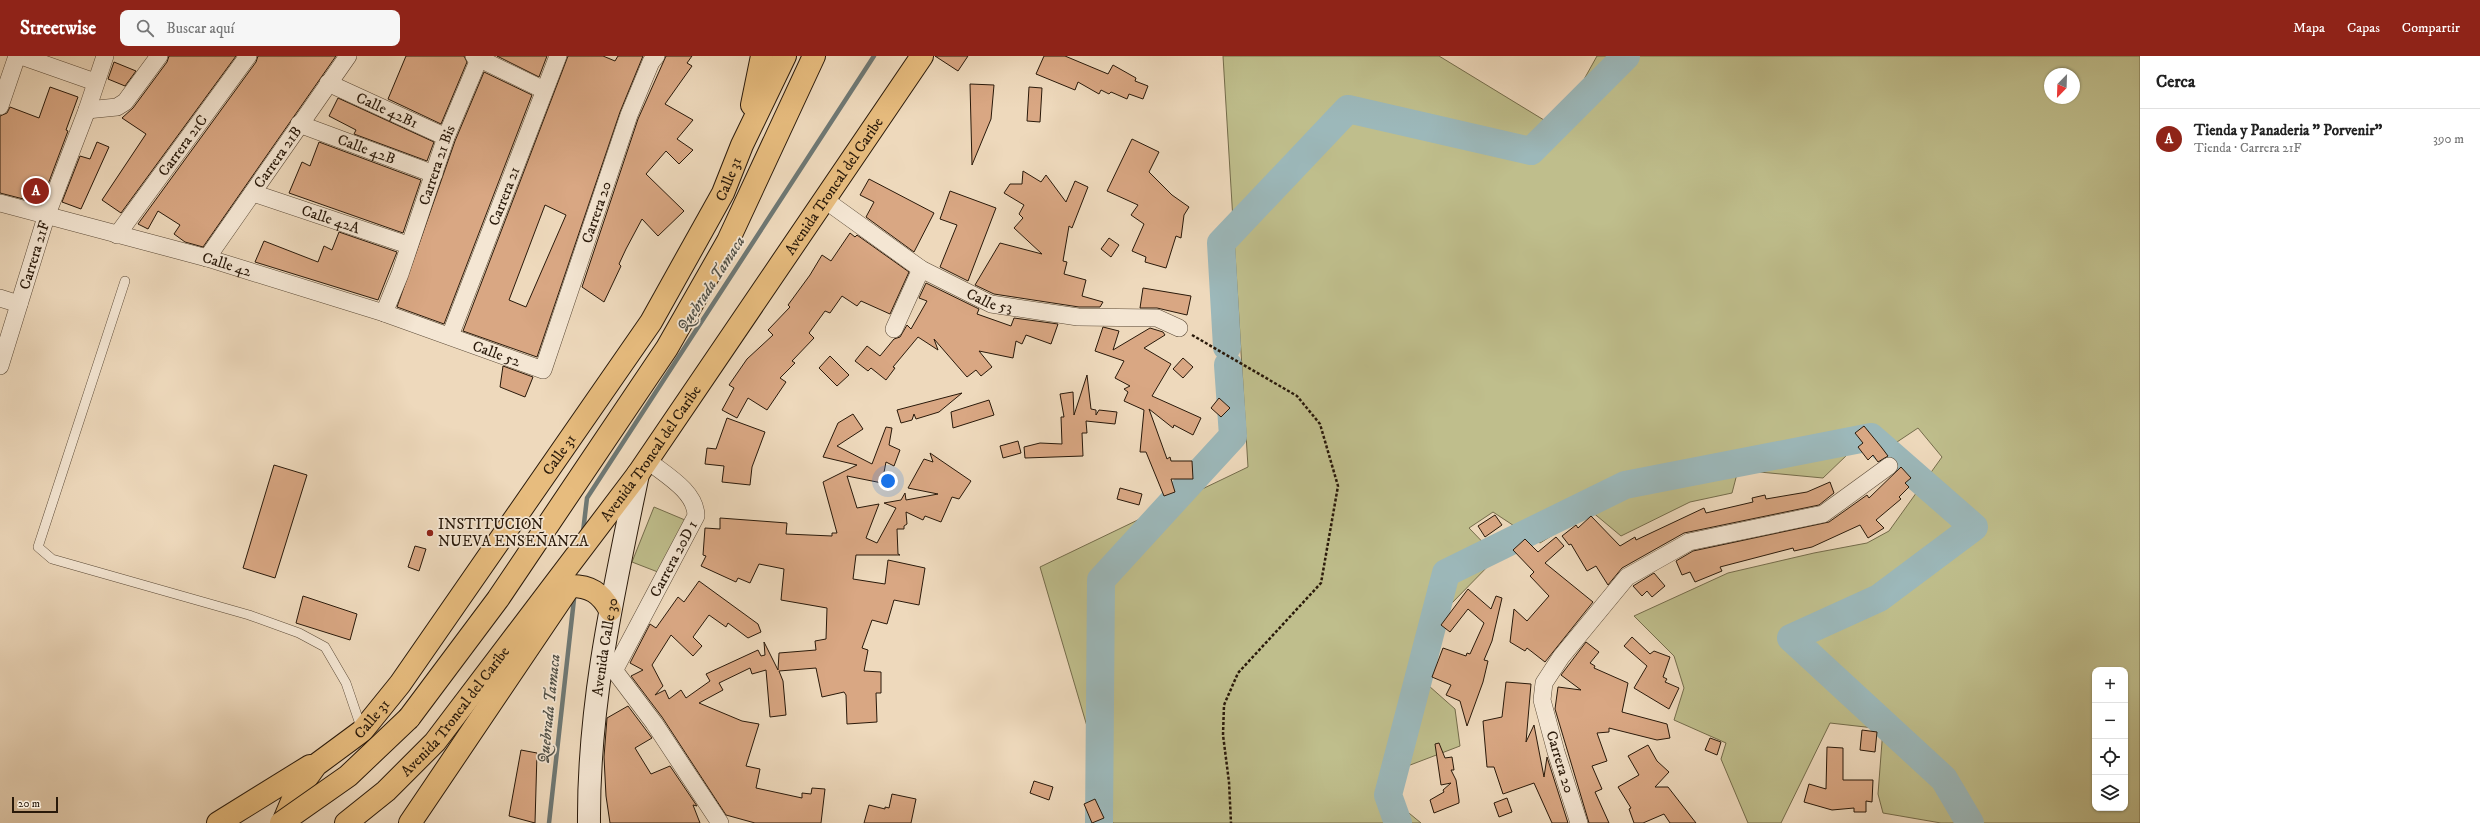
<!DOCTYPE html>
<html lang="es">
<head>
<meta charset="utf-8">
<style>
  body { margin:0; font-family:"IM FELL DW Pica",serif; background:#f6f6f6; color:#222 }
  .controls { position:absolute; right:12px; bottom:12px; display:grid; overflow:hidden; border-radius:8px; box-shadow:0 1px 3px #0004 }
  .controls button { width:36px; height:36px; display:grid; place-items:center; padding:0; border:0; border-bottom:1px solid #e0e0e0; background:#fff; color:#222; font:20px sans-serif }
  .compass { position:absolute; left:2044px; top:12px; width:36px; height:36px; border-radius:50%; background:#fff; box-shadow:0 1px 3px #0004; rotate:203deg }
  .scale { position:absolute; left:12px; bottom:10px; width:46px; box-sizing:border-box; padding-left:4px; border:2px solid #29190a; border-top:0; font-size:11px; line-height:14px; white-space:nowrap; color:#29190a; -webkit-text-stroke:3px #f4e6d3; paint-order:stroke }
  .you { position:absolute; left:888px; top:425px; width:14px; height:14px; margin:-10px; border:3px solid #fff; border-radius:50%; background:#1a73e8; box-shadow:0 0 0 6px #1a73e833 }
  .badge { display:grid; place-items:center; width:26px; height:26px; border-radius:50%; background:#8f2418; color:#fff; font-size:13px; font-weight:700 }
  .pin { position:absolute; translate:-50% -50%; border:2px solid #fff; box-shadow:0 1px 4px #0006 }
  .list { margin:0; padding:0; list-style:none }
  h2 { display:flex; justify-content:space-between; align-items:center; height:52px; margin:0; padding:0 16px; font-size:17px }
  h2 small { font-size:13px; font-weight:400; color:#767676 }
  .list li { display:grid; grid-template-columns:26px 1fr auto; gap:12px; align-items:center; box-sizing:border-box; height:60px; padding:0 16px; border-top:1px solid #e0e0e0 }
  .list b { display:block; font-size:15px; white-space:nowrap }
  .list p { margin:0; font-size:13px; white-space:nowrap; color:#767676 }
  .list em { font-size:13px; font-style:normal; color:#767676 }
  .icon { flex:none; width:22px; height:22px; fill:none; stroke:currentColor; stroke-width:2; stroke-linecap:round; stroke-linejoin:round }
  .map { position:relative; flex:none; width:2140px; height:767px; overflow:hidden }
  header { display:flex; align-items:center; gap:24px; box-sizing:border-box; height:56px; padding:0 20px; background:#8f2418; color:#fff }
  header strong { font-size:19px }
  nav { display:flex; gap:22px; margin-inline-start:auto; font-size:14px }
  .search { width:280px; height:36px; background:#f6f6f6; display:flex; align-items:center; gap:10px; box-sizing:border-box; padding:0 14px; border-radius:8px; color:#767676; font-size:15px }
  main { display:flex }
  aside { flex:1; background:#fff }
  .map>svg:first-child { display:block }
</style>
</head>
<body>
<header>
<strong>Streetwise</strong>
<div class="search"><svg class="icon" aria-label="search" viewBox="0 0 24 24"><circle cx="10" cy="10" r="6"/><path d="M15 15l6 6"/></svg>Buscar aquí</div>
<nav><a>Mapa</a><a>Capas</a><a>Compartir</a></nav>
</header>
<main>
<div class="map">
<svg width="2140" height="767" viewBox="0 0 2140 767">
  <rect width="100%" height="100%" fill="#eed9bc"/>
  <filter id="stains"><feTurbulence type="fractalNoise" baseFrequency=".005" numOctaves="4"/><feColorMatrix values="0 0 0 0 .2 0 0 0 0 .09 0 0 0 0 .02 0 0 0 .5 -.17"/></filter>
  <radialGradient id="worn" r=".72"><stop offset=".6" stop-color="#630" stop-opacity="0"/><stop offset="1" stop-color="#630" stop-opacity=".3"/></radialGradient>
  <path fill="#bfbe8c" stroke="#746c4b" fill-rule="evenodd" d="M1223,0h216l118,72 40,-72h543v767h-199l-58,-10 -5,-19 5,-65 -53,-6 -49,100h-33l-27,-64 5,-16 -52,-23 10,-32 -10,-32 -40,-40 94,-43 86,-20 53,-10 22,-12 53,-74 -24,-29 -30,20 -15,-18 -50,48 -85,-8 -6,23 -42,9 -69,34 -30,-25 -51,32 -47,-31 -24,16 28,29 -47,48 -30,73 35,31 5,37 -76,29 8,24 29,24h-308l-4,-12 -1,-43 -14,-18 -54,-183 208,-100zM2050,18h24v24h-24zM2095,614h30v138h-30z
    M654,451l31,13 -22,54 -31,-12z"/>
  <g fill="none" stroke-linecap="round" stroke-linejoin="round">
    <path stroke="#6e7874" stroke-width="4.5" d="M583,476l4,-34 287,-442
      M549,767l25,-224"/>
    <path stroke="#9cb8ba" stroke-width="28" d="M1227,291l-6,-104 127,-134 183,42 95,-95
      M1099,767l2,-243 132,-144 -5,-71
      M1398,767l-10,-28 58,-222 179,-88 246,-48 103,90 -95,71 -88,40 153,141 26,44"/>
  </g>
  <path fill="#d9a783" stroke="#29190a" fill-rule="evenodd" d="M169,0h67l-115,157 -19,-13 44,-66 -24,-16 11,-10 34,-46z
    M258,0h78l-133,191 -18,-5 -11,-8 6,-9 -22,-14 -10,18 -10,-5 118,-162z
    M406,0h58l3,6 -26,62 -53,-25z
    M497,0h50l-8,21z
    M568,0h35l12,5 3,-5h25l-23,56 -83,245 -74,-26zM545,149l21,10 -40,92 -17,-7z
    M666,0h26l-5,7 5,3 -27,38 28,16 -16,19 16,11 -14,14 -13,-13 -20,23 38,37 -26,25 -16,-17 -16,30 -7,15 2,2 -17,36 -22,-15 56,-168z
    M935,0h33l-10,15z
    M1044,0h21l43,18 5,-9 23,13 -1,3 13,5 -5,13 -14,-5 -2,5 -16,-7 -2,2 -8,-4 -2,4 -21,-12 -3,8 -39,-16z
    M114,6l22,9 -11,15 -17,-7z
    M484,16l48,23 -88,229 -47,-17 58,-166z
    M970,28l24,1 -3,34 -19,46z
    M50,31l28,10 -12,33 2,1 -24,64 -2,-1 -3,9 -39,-10v-77l7,-3 3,-6 29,11z
    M1029,31l13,1 -2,34 -13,-1z
    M338,42l96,44 -7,19 -73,-27 2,-4 -27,-14z
    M1132,83l27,13 -10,20 23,23 17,12 -5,8 -3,23 -5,-2 -10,32 -21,-6 1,-5 -14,-6 12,-27 -13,-9 7,-10 -31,-14z
    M97,86l12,5 -28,62 -19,-7 18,-46 10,3z
    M319,86l102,38 -18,53 -114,-40 13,-31 8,4z
    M1023,115l18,11 5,-7 20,27 9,-21 13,6 -16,41 -3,-2 -6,35 4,1 -3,12 22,6 -4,16 21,6 -3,5h-21l-85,-13 -19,-9 25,-42 42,11 -28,-26 9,-10 -4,-4 5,-9 -20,-12 6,-9h12z
    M869,123l65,34 -20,39 -48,-35 8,-15 -14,-7z
    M950,135l46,17 -28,73 -28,-14 17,-42 -17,-6z
    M339,176l58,20 -19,48 -123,-38 9,-21 54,21 6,-16 8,4z
    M850,177l5,4 2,-2 52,37 -19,42 -29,-13 -4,5 -15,-10 -12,17 -5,-2 -16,22 5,5 -22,23 3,2 -15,15 6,4 -19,28 -19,-12 -11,20 -15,-8 12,-22 -5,-3 18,-26 26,-24 -5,-5 22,-23 -2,-2 22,-30 12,-20 9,6z
    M1109,182l10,7 -8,12 -10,-8z
    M926,227l53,26 -2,5 34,12 3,-8 44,6 -7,20 -25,-9 -4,9 -6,-3 -3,17 -34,-7 13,16 -11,9 -5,-6 -9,7 -33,-38 4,11 -20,-13 -25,30 2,1 -9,12 -15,-12 -3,3 -13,-10 12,-15 13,10 14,-17 6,-2 7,-12 4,4 16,-28 -8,-3z
    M1143,232l48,8 -4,19 -30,-7h-17z
    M1103,271l16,4 -6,19 37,-22 13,4 2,3 -21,13 27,16 -19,32 49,22 -8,17 -19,-10 -1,3 -24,-19 18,50 3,-2 1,4h21l1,18h-22l4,13 -11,4 -18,-44h-6l4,-42 -20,-9 4,-9 -4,-3 6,-3 -15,-8 9,-17 -29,-10z
    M830,300l19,19 -12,11 -18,-18z
    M1183,302l10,9 -10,11 -10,-9z
    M503,310l30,11 -8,20 -25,-10z
    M1087,319l4,34 5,1v5l3,-5 18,2 -2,12 -29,-3 1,12h-5l1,23 -58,2 -1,-11 16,-4 22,1 -1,-27h3l-4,-23 13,-2 1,23z
    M962,337l-23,19 -23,7 -2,-5 -2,6 -11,3 -4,-13z
    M1219,342l11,10 -9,9 -10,-9z
    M989,344l5,15 -41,13 -2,-16z
    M853,358l10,15 -26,17 35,18 14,-37 6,1 -3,17 11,5 -6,16 -8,-4 -4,21 -35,-7 10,32 22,-4 -13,34 11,5 19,-35 -12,-5 17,-3 4,-7 1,7 32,-6 -30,-6 16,-29 9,3 -3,-9 41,28 -12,18 -7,-2 -11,25 -16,-6 -2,4 -17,-8 1,12 -3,2v3h-7l1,25 2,1h-44l-3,24 32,5 3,-24 37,8 -6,37 -25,-5 -7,24 -15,-4 -10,28 6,2 -4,21 17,1v21h-5l1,29 -30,2 -1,-29 -2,-3 -22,5 -6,-29 -37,3 4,10 3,34 -16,2 -4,-47 -14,4 -2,-6 -31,15 4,7 -24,13 43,18 17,3 -13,42 14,3 -4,19 46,10v-5l9,1 1,-6 13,1 -4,34h-66l-29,-8 -64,-98 -31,-41 12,-6 -13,-7 20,-39 6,4 22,-31 6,5 15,-21 59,43 3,8 -13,6 -20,-15 -2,4 -17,-12 -16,22 9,9 -9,10 -22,-21 -19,30 11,21 -8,9 10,-5 4,9 12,-9 5,8 24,-17 -4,-7 52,-24 3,6 4,-1 -1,-13 14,28 1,-17 37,-3 -1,-9 11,-2 1,-31 -46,-8 3,-31 -25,-5 -9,19 -12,-5 -2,4 -35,-16 5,-10 -3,-1 2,-27 15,1v-11l67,5 -1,11 46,2v-3h5l-14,-51 34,-17 -34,-8 15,-34z
    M727,362l38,14 -13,35 -2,18 -28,-3 2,-16 -19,-2 2,-16 9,1z
    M1864,370l18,22 6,8 -10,6 -5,-7 -5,5 -10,-13 5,-4 -8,-10z
    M1018,385l3,12 -18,5 -3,-12z
    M274,409l33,10 -32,103 -32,-10z
    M1901,411l10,11 -6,5 4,4 -10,10 2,2 -25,21 8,8 -16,10 -8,-13 -48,22 -18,4 -1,-3 -73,19 2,4 -27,11 -5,-10 -8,3 -6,-14 17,-10 136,-29 38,-27 2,3z
    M1830,426l4,11 -15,12 -135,28 -62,35 -14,17 -12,-19 -9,5 -16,-27 -2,1 -7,-9 14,-11 2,3 13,-12 29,30 15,-9 1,3 68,-32 2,5 47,-11 -1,-4 13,-3 1,4 41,-7z
    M1120,432l22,6 -3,11 -22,-6z
    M1495,459l7,10 -17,12 -7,-11z
    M1556,481l8,9 -19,17 48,39 -48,60 -18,-14 -2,3 -15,-9 4,-33 13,12 22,-25 -19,-20 4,-4 -21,-22 12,-11 13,13z
    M415,490l11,3 -7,22 -11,-4z
    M1654,517l11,13 -13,11 -5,-6 -5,5 -9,-10z
    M1468,533l23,20 5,-13 6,2 -10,43 -8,19 4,1 -5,21 -16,44 -7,-25 -14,-6 5,-10 -19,-8 11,-29 23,8 1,-3 3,1 14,-31 -16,-14 -18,23 -9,-7z
    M303,540l54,18 -7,26 -54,-17z
    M1632,581l18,17 4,-3 16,6 -7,20 4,2 -2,3 14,6 -10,21 -35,-21 13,-22 -23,-20z
    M1586,586l13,10 -9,11 5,3 -1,2 34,15 -6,29 45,12 3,14 -13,2 -48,-12v4l-12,1 10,28 -15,5 10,23 -7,3 14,31h-20l-34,-114 3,-22 23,3 -20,-15z
    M1506,626l25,2 -5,58 8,-17 10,52 3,-20 21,66h-16l-18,-40 -31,11 -9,-27h-7l-4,-46 19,-4z
    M628,650l24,32 -17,10 16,26 19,-8 27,40 -4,-1 7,18h-90l-4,-27 -2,-39 3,-39z
    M1862,674l15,2 -2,20 -15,-2z
    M1710,682l11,4 -4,13 -12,-5z
    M1439,687l6,15 7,-1 2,13h-3l5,10 3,20v3l-25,10 -4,-13 14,-8 -1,-2 8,-7 -10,2 -6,-41z
    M1648,689l9,16 12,11 -14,15h13l28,36h-26l-6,-9 -21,9h-9l-5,-14 2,-1 -13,-21 21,-12 -11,-19z
    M1827,691l16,1v32h30l-1,22 -6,-1v11h-12v-4l-22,2 -28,-8 5,-18 17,5z
    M521,694l16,3 -2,70 -26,-7z
    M1034,725l19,6 -4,13 -19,-7z
    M892,738l24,5 -5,24h-47l5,-18 16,4v-2l4,1z
    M1507,742l5,14 -13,5 -5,-14z
    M1095,743l9,19 -12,5 -8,-19z"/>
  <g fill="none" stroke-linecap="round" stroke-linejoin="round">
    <defs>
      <path id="lane" d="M125,225l-87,266 14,12 197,56 50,18 26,14 21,36 16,47"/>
      <g id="street">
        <path d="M21,0l74,26"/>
        <path d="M474,0l70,34"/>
        <path id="s1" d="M328,27l118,54"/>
        <path d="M0,50l17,-50"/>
        <path d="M87,54l30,-3 8,-5 34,-46"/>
        <path id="s2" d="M299,68l135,50"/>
        <path id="s3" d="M253,137l155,52"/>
        <path id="s4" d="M825,144l96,69 70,35 87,13 79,1 22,10"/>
        <path id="s5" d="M0,147l207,55 177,55 159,57 86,-255 22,-53 5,-6"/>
        <path id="s6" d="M117,179l131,-179"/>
        <path id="s7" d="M207,202l141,-202"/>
        <path d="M0,242l19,6"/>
        <path id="s8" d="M384,257l16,-39 46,-137 33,-78"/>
        <path d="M894,273l27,-60"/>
        <path id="s9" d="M450,280l108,-280"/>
        <path id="s10" d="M0,310l46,-149 41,-107 18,-54"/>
        <path d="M608,606l46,61 66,100"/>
        <path id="s11" d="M614,615l82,-155c0,-25 -32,-42 -49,-56"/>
        <path d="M1579,767l-23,-71 -14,-52 2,-17 17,-26 66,-80 62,-35 134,-28 66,-48"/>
      </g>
      <g id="secondary">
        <path id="s12" d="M589,767c-1,-120 25,-233 49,-349"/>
      </g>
      <g id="primary">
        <path d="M752,49l10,-49"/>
        <path d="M218,767l92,-57"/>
        <path id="s13" d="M283,767l12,-29 21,-29 46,-34 38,-47 251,-362 72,-129 19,-48 43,-89"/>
      </g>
      <g id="highway">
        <path d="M571,530c19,0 30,7 39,24"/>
        <path d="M409,662l89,-119 169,-251 61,-107 86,-185"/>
        <path id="s14" d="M346,767l40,-32 49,-49 203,-268 284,-418"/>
        <path d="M410,767l160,-237"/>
      </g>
    </defs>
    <use href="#lane" stroke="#5a4936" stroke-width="10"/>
    <use href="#street" stroke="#5a4936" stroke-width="18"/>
    <use href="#secondary" stroke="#29190a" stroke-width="24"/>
    <use href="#primary" stroke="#29190a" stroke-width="24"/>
    <use href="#highway" stroke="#29190a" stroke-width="24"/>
    <path stroke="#29190a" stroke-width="2.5" stroke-dasharray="3 2" stroke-linecap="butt" d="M1192,279l105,61 23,28 18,62 -17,97 -83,90 -14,32 -1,30 6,47 2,41"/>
    <use href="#lane" stroke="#f4e6d3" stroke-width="9"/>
    <use href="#street" stroke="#f4e6d3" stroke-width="17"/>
    <use href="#secondary" stroke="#f4e6d3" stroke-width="22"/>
    <use href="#primary" stroke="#e7bc7e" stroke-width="22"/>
    <use href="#highway" stroke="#e7bc7e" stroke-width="22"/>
    <defs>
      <path id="highway-bridge" d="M281,767l67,-47 61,-58"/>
    </defs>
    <use href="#highway-bridge" stroke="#29190a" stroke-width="24" stroke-linecap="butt"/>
    <use href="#highway-bridge" stroke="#e7bc7e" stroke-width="22"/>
  </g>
  <circle fill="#8f2418" stroke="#f4e6d3" stroke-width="1.5" cx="430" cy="477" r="4"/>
  <g text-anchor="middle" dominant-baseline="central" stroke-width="3.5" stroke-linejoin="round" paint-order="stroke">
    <g font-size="15" fill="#29190a" stroke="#f4e6d3">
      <text stroke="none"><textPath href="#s1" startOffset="65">Calle 42B1</textPath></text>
      <text stroke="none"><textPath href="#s6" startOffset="111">Carrera 21C</textPath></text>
      <text stroke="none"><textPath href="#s2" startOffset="72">Calle 42B</textPath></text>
      <text stroke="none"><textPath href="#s7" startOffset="123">Carrera 21B</textPath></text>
      <text stroke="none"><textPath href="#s8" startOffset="157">Carrera 21 Bis</textPath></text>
      <text stroke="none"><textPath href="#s13" startOffset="788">Calle 31</textPath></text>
      <text stroke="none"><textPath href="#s14" startOffset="805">Avenida Troncal del Caribe</textPath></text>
      <text stroke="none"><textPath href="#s9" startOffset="150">Carrera 21</textPath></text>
      <text stroke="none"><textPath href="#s5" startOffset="735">Carrera 20</textPath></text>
      <text stroke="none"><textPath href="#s3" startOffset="82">Calle 42A</textPath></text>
      <text stroke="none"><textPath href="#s10" startOffset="116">Carrera 21F</textPath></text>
      <text stroke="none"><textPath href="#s5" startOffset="235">Calle 42</textPath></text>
      <text stroke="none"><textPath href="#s4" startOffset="194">Calle 53</textPath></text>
      <text stroke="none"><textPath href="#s5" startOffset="519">Calle 52</textPath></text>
      <text stroke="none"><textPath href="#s14" startOffset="481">Avenida Troncal del Caribe</textPath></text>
      <text stroke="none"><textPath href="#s13" startOffset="464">Calle 31</textPath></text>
      <text stroke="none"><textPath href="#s11" startOffset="127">Carrera 20D 1</textPath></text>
      <text stroke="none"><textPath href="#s12" startOffset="177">Avenida Calle 30</textPath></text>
      <text stroke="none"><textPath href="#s14" startOffset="157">Avenida Troncal del Caribe</textPath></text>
      <text stroke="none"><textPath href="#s13" startOffset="140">Calle 31</textPath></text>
      <text transform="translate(1560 706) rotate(73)">Carrera 20</text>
    </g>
    <g font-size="15" fill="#29190a" stroke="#f4e6d3" text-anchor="start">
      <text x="438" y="468">INSTITUCION<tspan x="438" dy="17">NUEVA ENSEÑANZA</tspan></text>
    </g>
    <g font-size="16" font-style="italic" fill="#515148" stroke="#f4e6d3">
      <text transform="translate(711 228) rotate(-57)">Quebrada Tamaca</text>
      <text transform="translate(549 653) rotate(-84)">Quebrada Tamaca</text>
    </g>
  </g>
  <rect width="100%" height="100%" filter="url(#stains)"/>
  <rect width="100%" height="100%" fill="url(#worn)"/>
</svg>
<div class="controls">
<button>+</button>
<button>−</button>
<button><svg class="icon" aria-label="locate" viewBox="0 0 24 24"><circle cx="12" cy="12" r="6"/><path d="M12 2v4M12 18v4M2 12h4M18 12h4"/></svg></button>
<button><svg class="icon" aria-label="layers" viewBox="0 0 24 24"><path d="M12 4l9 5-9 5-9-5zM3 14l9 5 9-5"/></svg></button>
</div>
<svg class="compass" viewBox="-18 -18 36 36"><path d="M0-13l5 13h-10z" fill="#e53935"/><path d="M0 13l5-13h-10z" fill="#767676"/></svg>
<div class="scale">20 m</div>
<div class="you"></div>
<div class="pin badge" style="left:36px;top:135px">A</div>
</div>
<aside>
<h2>Cerca<small></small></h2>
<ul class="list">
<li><span class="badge">A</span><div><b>Tienda y Panaderia &quot; Porvenir&quot;</b><p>Tienda · Carrera 21F</p></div><em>390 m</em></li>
</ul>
</aside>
</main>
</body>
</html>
